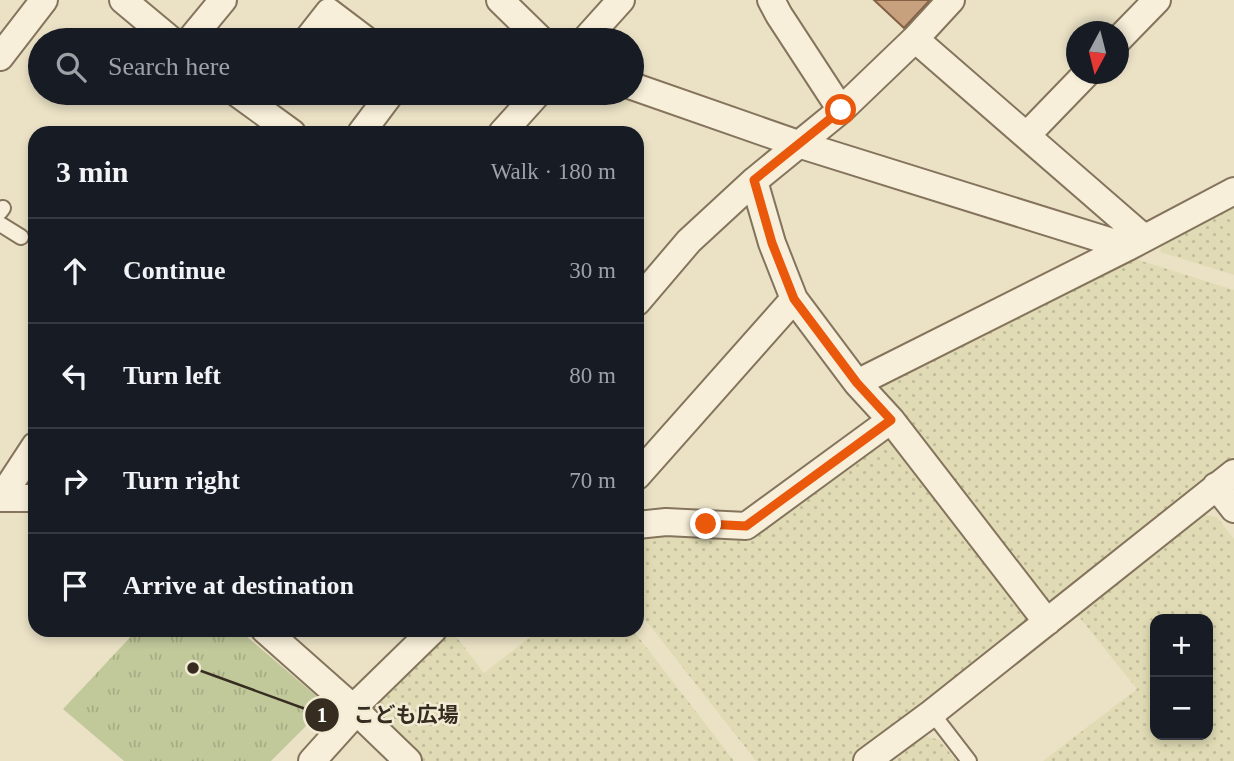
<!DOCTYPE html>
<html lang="en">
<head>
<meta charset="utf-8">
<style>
  body { margin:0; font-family:"Times New Roman","Noto Sans JP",serif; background:#20242c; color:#f1f3f6 }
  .controls { position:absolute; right:21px; bottom:21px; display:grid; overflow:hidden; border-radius:14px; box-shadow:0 4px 10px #0003 }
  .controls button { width:63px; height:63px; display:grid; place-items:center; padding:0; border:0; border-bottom:2px solid #363941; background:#171b24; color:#f1f3f6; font:35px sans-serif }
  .compass { position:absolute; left:1066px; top:21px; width:63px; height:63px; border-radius:50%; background:#171b24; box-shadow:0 4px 10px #0003; rotate:187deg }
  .stop { position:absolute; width:21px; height:21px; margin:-16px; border:5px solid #ea580c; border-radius:50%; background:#fff }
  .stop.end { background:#ea580c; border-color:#fff; box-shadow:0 2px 7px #0008 }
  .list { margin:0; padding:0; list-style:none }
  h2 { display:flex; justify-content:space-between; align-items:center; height:91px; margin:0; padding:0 28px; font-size:30px }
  h2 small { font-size:23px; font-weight:400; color:#9ea1a6 }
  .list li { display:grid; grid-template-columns:46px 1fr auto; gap:21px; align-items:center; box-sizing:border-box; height:105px; padding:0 28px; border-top:2px solid #363941 }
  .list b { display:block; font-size:26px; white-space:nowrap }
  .list em { font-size:23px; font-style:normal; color:#9ea1a6 }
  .icon { flex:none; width:38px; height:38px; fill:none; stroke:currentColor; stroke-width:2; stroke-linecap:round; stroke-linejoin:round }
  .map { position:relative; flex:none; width:1234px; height:761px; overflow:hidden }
  .search { position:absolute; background:#171b24; box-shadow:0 4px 10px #0003; left:28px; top:28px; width:616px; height:77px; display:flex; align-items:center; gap:18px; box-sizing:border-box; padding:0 24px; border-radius:38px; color:#9ea1a6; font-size:26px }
  .panel { position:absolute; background:#171b24; box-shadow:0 4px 10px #0003; left:28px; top:126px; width:616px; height:511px; border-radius:21px }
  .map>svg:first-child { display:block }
</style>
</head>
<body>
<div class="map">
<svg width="1234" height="761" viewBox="0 0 1234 761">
  <defs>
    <pattern id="farmland-dots" width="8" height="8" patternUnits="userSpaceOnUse" patternTransform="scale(1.75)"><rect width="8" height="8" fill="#e0dbb4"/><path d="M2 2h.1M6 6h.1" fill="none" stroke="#c1bc9a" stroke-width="1.8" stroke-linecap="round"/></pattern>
    <pattern id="park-tufts" width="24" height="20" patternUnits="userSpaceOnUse" patternTransform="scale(1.75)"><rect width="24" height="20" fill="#c1c99b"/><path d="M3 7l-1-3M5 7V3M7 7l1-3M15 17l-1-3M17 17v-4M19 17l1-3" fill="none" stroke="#a6ad85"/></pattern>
  </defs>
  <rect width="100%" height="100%" fill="#ebe2c6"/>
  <path fill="url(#farmland-dots)" fill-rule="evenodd" d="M1234,196v79l-74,-23 3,-13z
    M1132,258l102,32v178l-173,133 -18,-3 -165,-205 5,-16z
    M882,439l15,3 132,174 -2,11 -173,134h-98l-119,-152v-71l30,-4 82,5z
    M1202,514l15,3 17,22v222h-191l94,-72 -61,-76zM1155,619h53v116h-53z
    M445,630h6l33,43 55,-43h94l101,131h-314l-50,-54z
    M924,736l16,4 16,21h-65z"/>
  <path fill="url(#park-tufts)" d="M137,630h102l88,75 -56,56h-147l-61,-52z"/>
  <path fill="#c7a07e" stroke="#836044" stroke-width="2" d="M874,0h56l-26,28z"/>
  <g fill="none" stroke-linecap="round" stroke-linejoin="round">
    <defs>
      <path id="service" d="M0,212l3,-4
        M0,224l21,13
        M932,713l37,48"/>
      <path id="minor" d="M123,0l48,40
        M500,0l41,40
        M771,0l8,15 62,95
        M915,39l229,199
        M190,40l33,-40
        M307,40l22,-28 37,28
        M585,40l36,-40
        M1118,40l39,-40
        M0,57l44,-57
        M632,86l166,58 330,103
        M237,93l55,40
        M361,133l30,-40
        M502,133l36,-40
        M1027,135l59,-61
        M754,181l18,62 22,56 63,84 34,37 156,202
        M637,302l52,-61 65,-60 87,-71 74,-71 36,-39
        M857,383l271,-136 106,-56
        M637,476l157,-177
        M1216,486l18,23
        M0,498h35
        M1,498l34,-52
        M637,525l29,-3 80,4 145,-106
        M265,630l88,78 55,53
        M353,708l80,-78
        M312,761l45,-50
        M867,761l65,-48 302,-240"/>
    </defs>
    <use href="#service" stroke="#85745d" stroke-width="18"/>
    <use href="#minor" stroke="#85745d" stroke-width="30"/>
    <use href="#service" stroke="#f7efd9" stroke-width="14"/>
    <use href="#minor" stroke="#f7efd9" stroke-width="26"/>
  </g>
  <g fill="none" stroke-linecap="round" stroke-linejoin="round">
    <path stroke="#ea580c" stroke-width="9" d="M706,524l40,2 145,-106 -34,-37 -63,-84 -22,-56 -18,-63 87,-70"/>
  </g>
  <path fill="none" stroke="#372c20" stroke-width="2.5" d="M193 668L322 715"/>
  <g fill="#372c20" stroke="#f3ecd5" stroke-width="2.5">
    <circle cx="193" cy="668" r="7"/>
    <circle cx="322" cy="715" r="18"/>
  </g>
  <g font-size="21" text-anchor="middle" font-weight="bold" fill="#fff">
    <text x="322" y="722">1</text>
  </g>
  <g font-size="21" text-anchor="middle" font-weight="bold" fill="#372c20" stroke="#f3ecd5" stroke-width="5" stroke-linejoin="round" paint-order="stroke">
    <text x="406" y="722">こども広場</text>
  </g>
</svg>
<div class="controls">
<button>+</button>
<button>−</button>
</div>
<svg class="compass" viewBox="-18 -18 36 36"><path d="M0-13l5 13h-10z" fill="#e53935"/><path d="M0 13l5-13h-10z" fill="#9ea1a6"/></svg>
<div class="stop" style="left:841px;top:110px"></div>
<div class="stop end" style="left:706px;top:524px"></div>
<div class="search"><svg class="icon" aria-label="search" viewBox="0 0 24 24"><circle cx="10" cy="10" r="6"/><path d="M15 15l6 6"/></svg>Search here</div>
<section class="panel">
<h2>3 min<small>Walk · 180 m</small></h2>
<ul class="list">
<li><svg class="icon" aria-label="ahead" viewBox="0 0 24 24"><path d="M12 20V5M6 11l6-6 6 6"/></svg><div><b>Continue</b></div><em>30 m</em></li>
<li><svg class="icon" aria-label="left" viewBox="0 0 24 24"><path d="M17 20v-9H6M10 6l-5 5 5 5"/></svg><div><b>Turn left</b></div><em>80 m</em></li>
<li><svg class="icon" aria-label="right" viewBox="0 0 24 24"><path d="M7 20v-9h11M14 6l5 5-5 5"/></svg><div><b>Turn right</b></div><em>70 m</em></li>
<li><svg class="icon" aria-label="arrive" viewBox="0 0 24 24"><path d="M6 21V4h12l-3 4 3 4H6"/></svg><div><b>Arrive at destination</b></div></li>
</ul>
</section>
</div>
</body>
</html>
